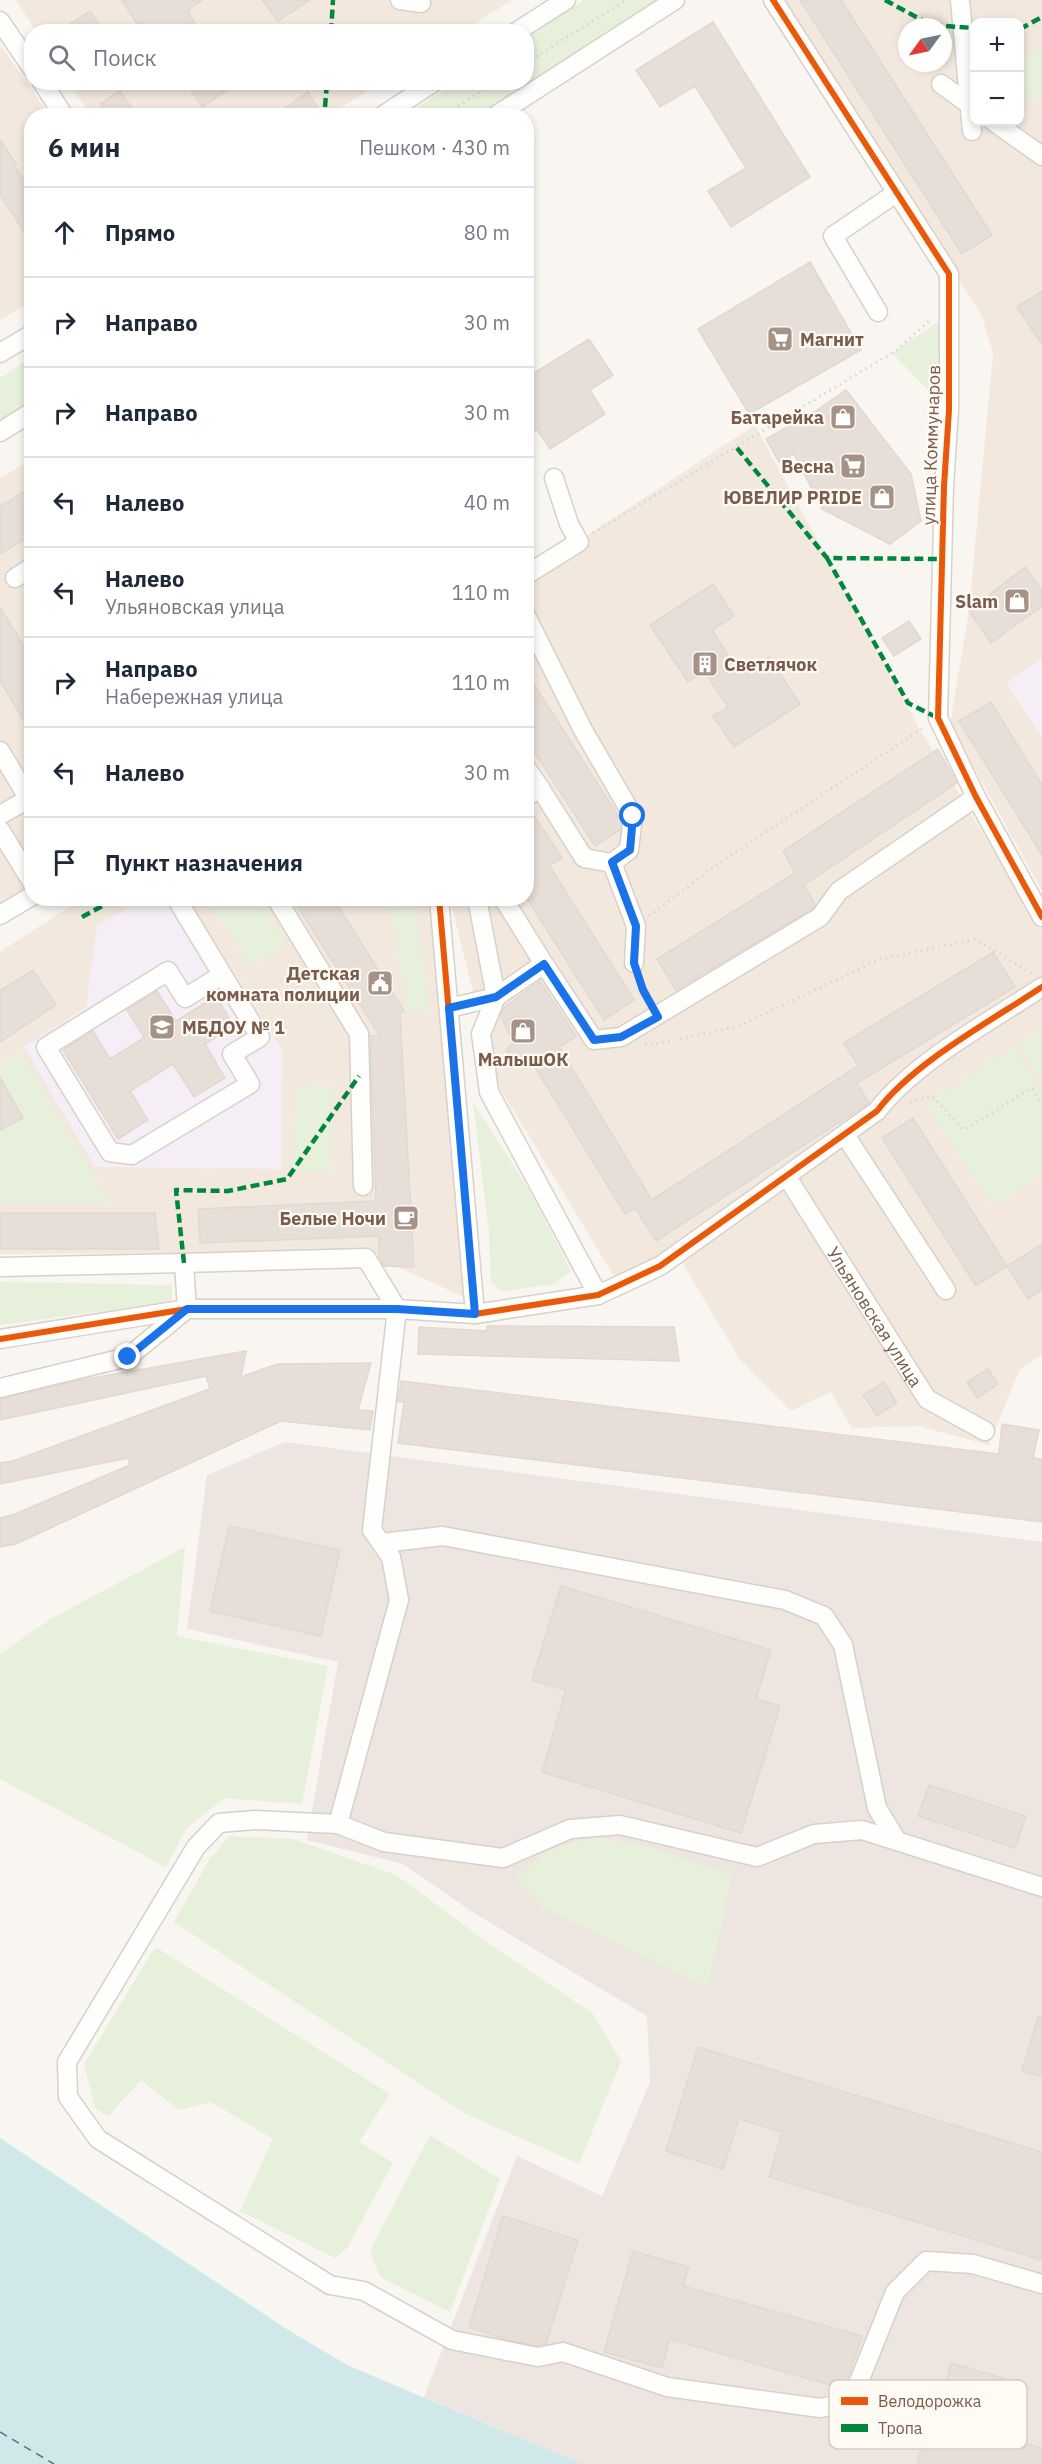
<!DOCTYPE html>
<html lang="ru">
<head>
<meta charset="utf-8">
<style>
  body { margin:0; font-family:"IBM Plex Sans",sans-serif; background:#f6f6f7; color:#1f2937 }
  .controls { position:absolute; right:18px; top:18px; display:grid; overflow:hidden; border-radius:12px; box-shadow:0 3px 9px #0003 }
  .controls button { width:54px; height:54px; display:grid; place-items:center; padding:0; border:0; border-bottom:2px solid #e0e1e3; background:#fff; color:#1f2937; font:30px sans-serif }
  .compass { position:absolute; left:898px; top:18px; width:54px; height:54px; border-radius:50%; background:#fff; box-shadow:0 3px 9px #0003; rotate:237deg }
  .stop { position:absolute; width:18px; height:18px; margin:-14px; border:4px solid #1a73e8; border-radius:50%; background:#fff }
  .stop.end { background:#1a73e8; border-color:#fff; box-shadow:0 2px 6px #0008 }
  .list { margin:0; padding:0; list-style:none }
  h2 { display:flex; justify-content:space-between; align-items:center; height:78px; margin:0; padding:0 24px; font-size:26px }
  h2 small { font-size:20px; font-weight:400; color:#747a83 }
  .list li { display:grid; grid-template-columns:39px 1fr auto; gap:18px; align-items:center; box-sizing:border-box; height:90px; padding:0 24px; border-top:2px solid #e0e1e3 }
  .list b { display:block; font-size:22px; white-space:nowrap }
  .list p { margin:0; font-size:20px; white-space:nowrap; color:#747a83 }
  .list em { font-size:20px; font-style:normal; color:#747a83 }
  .icon { flex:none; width:33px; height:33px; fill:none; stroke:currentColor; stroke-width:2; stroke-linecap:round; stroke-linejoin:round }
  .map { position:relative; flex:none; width:1042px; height:2464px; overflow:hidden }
  .search { position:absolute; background:#fff; box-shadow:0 3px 9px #0003; left:24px; top:24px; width:510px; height:66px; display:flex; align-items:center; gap:15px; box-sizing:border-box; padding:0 21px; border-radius:24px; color:#747a83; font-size:22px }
  .panel { position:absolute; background:#fff; box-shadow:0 3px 9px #0003; left:24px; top:108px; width:510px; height:798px; border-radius:24px }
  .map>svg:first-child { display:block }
</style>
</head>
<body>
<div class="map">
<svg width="1042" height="2464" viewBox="0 0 1042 2464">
  <rect width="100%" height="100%" fill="#f9f5f0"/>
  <path fill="#f2e8de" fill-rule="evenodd" d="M16,0h496l-50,32 -426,-1z
    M781,0h261v891l-92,-167 19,-113 24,-257 -11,-38zM974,22h46v100h-46zM907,27h36v36h-36z
    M0,44l49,71 -17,1 -1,185 -31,19z
    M69,83h311l-52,33 -237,-1z
    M755,425l164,303 123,203v424l-22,14 -31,76 -70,-19 -67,2 -21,-36 -40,19 -52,-53 -65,-109 -60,27 -119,-196 -45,-181 76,-1 1,-323z
    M31,459v437l-31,19v-436z
    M81,899h352l42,403 -110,-50 -365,2v-302z"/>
  <path fill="#ede5e0" d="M285,1442l757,100v922h-459l-159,-67 93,-241 85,40 48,-114 -3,-66 -170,-101 -74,-51 -96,-24 31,-178 -151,-33 20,-154z"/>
  <path fill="#f6eef6" d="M1042,658v80l-36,-56z
    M144,899h44l94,150 -1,120 -186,-2 -71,-120 62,-40 11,-81z"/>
  <path fill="#e7f0db" d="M584,0h76l-182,115 -74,1 51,-33 71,-1 1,-45z
    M1042,47v52l-10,6 -12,-23v-21z
    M944,318l-11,77 -41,-42z
    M31,358v42l-31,20v-42z
    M226,899h31l30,46 -36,21 -38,-59z
    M389,899h26l14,113h-21z
    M1042,1029v52l-24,-36z
    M1013,1047l29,43v84l-49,32 -67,-101z
    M21,1053l89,150h-110v-138z
    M297,1085l37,2 -5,87 -37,-4z
    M473,1102l58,91 40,78 -16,13 -53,7 -11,-9 -2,-50z
    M0,1282l172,3v17l-172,23z
    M185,1547l-8,89 151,30 -26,138 -78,-6 -38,31 -20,38 -166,-88v-125l49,-34z
    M229,1836l64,3 103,36 88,65 109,74 28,47 -42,103 -115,-51 -290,-191 35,-62z
    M593,1836l56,11 83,28 -24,112 -165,-79 -28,-29 31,-27z
    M157,1948l233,146 -31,48 34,21 -46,85 -12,10 -95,-47 33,-72 -62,-37 -32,8 -38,-30 -33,36 -13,-8 -11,-44 68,-112z
    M430,2135l70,44 -50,133 -70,-35 -10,-26z"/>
  <path fill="#d0e8ea" d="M0,2138l288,192 61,36 234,98h-583z"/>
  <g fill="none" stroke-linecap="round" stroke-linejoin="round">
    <path stroke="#437c86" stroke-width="1.5" stroke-dasharray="8 6" stroke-linecap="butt" d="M0,2432l54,32"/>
  </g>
  <path fill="#e6ded7" stroke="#e2d8d2" stroke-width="1.5" d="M122,0h80l-14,10 11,22h-57z
    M262,0h48l-32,21z
    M800,0h41l151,235 -30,19z
    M90,11l14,21h-46z
    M713,22l97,155 -79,50 -23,-36 38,-23 -51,-82 -35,21 -24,-37z
    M186,82h54l-38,25z
    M120,91l17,25h-29l-8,-12z
    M308,92l14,24h-49z
    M0,140l17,25 -2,2 17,26v51l-32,-49z
    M810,262l51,88 -112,64 -51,-85z
    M1042,291v54l-25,-38z
    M589,339l24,36 -23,15 15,24 -55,35 -13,-20 -11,7v-58z
    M846,390l65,84 10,47 -31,23 -68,-35 -28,-55 -15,8 -13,-23 48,-27z
    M32,487v48l-32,19v-48z
    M1025,567l17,24v15l-51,37 -22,-32z
    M713,584l21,32 -22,14 29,45 28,-18 31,47 -66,43 -21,-31 15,-9 -24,-36 -16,11 -38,-57z
    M0,607l32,52v75l-32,-53z
    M909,621l12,18 -27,17 -12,-18z
    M526,672l95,148 -1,10 -25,16 -69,-107z
    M991,702l51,83v70l-83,-134z
    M938,749l19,34 -153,102 11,19 -3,5 -136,81 -19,-31 138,-86 -12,-22z
    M526,808h3l33,50 -13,7 85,135 -30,20 -78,-123z
    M292,898h41l71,113 -4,3 14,253 -30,-1 -5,-9v-21l-179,7 -2,-34 178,-8 -6,-165h10z
    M993,952l22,35 -158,96 12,20 -213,138 -21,-33 -10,6 -95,-155 -13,8 -11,-17 8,-8 -14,-26 4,-8 36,-27 36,55 -17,11 93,153 206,-134 -14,-23z
    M33,970l23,35 -56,37v-51z
    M157,991l19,30 40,-25 18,30 -29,18 20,34 -31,19 -21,-33 -43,27 18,29 -30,19 -55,-89 30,-19 17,28 34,-21 -17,-28z
    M0,1077l23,41 -23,12z
    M913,1118l94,148 -31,20 -94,-148z
    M0,1213h155l4,36h-159z
    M1042,1244v46l-14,9 -21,-33z
    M487,1326l187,1 5,34 -261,-7 1,-27 68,4z
    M246,1351l-5,26 36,-13 94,-1 -13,47 15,1 -3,19 -89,-9 -265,123 -16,3v-29l15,-4 115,-49 -2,-7 -128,26v-21l13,-2 197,-72 -4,-13 -206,44v-21l76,-18z
    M988,1369l10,15 -21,14 -10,-16z
    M401,1381l598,73 3,-30 37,6 -6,28 9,1v63l-644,-79 6,-41h-6z
    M884,1382l13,21 -20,13 -14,-21z
    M229,1526l111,24 -19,86 -111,-25z
    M561,1586l210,64 -15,49 24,7 -39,127 -199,-61 24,-82 -34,-10z
    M929,1785l97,31 -11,32 -97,-32z
    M1038,2017h4v60l-20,-6z
    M698,2047l344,105v108l-273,-83 13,-45 -43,-13 -16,50 -57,-18z
    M503,2216l75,24 -32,104 -8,2 -31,-6 -38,-13z
    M633,2251l56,16 -6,19 179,50 -14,42 -7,10 -171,-49 -8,29 -58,-16z
    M951,2363l72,21 -17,54 36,10v16h-125l14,-48 5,2z"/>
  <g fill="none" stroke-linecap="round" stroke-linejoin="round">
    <defs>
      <g id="minor">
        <path d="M400,0l21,3"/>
        <path d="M773,0l176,274v136l-5,76 -6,232 38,79 66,120"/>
        <path d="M960,0l12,131"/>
        <path d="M0,21l32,47"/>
        <path d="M516,32l50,-32"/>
        <path d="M42,82l22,34"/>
        <path d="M941,84l33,24"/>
        <path d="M382,116l52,-34"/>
        <path d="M495,116l180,-116"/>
        <path d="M994,122l48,34"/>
        <path d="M878,312l-45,-76 63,-43"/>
        <path d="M0,353l32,-19"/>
        <path d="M0,432l32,-20"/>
        <path d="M526,575l53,-33 -10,-18 -15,-46"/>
        <path d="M15,578l17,-11"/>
        <path d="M526,616l57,114 50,86 -4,34 -17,13"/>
        <path d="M0,751l29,48"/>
        <path d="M526,768l14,20 -14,9"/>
        <path d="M540,788l44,70 28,5 24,63 -2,37"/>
        <path d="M0,815l32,-18"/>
        <path d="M0,830l32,52"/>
        <path d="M176,898l84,139 -28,17 18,30 -118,71 -22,-3 -64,-105 122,-76 17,27 37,-23"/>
        <path d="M276,898l83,136 4,152"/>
        <path d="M439,898l36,416"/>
        <path d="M503,898l41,66 -48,33 -15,37 8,58 109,203"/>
        <path d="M0,915l32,-19"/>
        <path d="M544,964l50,76 27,-3 199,-120 19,-26 137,-94"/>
        <path d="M449,1008l47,-11 -19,-99"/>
        <path d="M845,1135l101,155"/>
        <path id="s1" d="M787,1177l140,222 58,32"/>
        <path d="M184,1263l182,-5 31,51 -25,221 19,27 8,43 -61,224"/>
        <path d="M0,1267l184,-4 3,46 -59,48 -128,31"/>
        <path d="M0,1339l187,-30h210l78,5 123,-19 62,-29 217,-155c37,-49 114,-90 165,-124"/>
        <path d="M382,1543l61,-7 342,64 39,16 19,29 34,163 20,33"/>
        <path d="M1042,1887l-180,-57 -48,4 -57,23 -137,-32 -50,4 -67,29 -119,-16 -46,-18 -83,-4 -36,3 -23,24 -129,215 1,35 30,42 232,146 34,6 88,49 86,17 25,-5 104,35 153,21 24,-5 14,-19 37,-92 31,-31 47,3 69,20"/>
      </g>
    </defs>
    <use href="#minor" stroke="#d7d1cb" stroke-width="21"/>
    <path stroke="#dcd5d0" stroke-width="3" stroke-dasharray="1.5 4.5" stroke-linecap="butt" d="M526,63l100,-63
      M443,116l52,-34
      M593,533l304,-183 34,-31
      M649,916l67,-51 207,-137
      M639,979l10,22
      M645,1043l7,2 87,-19 139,-66 97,-21 58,35
      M910,1102l22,-6 32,34 68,-42 10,16"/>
    <use href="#minor" stroke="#fefefd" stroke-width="18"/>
    <path stroke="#00873e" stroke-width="4.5" stroke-dasharray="9 4.5" stroke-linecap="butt" d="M885,0l46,25 43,3
      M1020,29l22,-12
      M331,32l2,-32
      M325,107l2,-25
      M737,448l90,110 115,1
      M827,558l81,145 30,15
      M82,917l35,-19
      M184,1263l-8,-73 52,1 59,-12 72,-103"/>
    <defs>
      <path id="cycleway" d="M773,0l176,274v136l-5,76 -6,232 38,79 66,120
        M439,898l36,416
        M0,1339l187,-30h210l78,5 123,-19 62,-29 217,-155c37,-49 114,-90 165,-124"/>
    </defs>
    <use href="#cycleway" stroke="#fffaf3" stroke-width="10"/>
    <use href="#cycleway" stroke="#e8590c" stroke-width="6"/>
  </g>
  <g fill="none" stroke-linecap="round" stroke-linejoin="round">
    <path stroke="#1a73e8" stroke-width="8" d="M128,1357l59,-48h210l78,5 -26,-306 47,-11 48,-33 50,76 27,-3 37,-20 -15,-27 -9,-27 2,-37 -24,-64 18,-12 3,-34"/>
  </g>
  <defs>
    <symbol id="supermarket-square" viewBox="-11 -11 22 22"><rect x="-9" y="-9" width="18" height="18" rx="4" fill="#a69286" stroke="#fffaf3"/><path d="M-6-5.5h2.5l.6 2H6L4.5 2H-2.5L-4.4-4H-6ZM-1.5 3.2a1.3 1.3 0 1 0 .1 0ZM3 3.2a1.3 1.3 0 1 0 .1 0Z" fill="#fff"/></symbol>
    <symbol id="shop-square" viewBox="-11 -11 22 22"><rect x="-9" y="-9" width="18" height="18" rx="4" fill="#a69286" stroke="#fffaf3"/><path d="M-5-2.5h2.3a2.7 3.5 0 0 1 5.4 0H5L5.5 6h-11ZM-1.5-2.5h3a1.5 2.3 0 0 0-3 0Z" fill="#fff"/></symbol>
    <symbol id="building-square" viewBox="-11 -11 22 22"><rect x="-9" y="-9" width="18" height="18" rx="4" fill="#a69286" stroke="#fffaf3"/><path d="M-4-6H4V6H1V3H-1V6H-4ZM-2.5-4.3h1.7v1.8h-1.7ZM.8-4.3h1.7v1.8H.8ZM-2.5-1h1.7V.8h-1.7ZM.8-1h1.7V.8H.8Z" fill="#fff"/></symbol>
    <symbol id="civic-square" viewBox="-11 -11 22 22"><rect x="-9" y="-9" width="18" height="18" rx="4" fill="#a69286" stroke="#fffaf3"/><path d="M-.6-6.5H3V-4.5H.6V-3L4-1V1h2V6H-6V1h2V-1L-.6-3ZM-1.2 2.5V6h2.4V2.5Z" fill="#fff"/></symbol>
    <symbol id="school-square" viewBox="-11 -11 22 22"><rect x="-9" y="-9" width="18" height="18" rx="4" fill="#a69286" stroke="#fffaf3"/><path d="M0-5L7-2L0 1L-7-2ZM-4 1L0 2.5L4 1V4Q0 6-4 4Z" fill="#fff"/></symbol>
    <symbol id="cafe-square" viewBox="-11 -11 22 22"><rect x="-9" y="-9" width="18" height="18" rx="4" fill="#a69286" stroke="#fffaf3"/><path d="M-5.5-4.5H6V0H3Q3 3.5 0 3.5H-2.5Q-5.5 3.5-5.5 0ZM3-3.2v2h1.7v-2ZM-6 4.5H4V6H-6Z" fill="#fff"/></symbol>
  </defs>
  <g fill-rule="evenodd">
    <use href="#supermarket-square" x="765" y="324" width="30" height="30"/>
    <use href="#shop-square" x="828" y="402" width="30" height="30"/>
    <use href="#supermarket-square" x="838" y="451" width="30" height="30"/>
    <use href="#shop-square" x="867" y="482" width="30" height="30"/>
    <use href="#shop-square" x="1002" y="586" width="30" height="30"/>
    <use href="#building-square" x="690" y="649" width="30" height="30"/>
    <use href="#civic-square" x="365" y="968" width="30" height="30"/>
    <use href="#school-square" x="147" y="1012" width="30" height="30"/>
    <use href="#shop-square" x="508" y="1016" width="30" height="30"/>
    <use href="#cafe-square" x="391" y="1203" width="30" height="30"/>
  </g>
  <g text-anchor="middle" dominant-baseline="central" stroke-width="4.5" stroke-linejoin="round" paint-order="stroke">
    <g font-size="18" font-weight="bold" fill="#7a5c4d" stroke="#fffaf3" text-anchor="end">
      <text x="800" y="339" text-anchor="start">Магнит</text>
      <text x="824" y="417">Батарейка</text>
      <text x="834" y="466">Весна</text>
      <text x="862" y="497">ЮВЕЛИР PRIDE</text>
      <text x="998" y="601">Slam</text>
      <text x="724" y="664" text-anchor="start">Светлячок</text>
      <text x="360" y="973">Детская<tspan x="360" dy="21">комната полиции</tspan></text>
      <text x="182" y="1027" text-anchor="start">МБДОУ № 1</text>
      <text x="523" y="1059" text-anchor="middle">МалышОК</text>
      <text x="386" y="1218">Белые Ночи</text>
    </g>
    <g font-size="18" fill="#7a5c4d" stroke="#fffaf3">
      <text transform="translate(931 445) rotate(-88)">улица Коммунаров</text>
      <text stroke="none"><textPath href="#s1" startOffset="165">Ульяновская улица</textPath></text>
    </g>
  </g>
  <rect x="829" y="2380" width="198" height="69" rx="9" fill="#fffaf3" stroke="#d7cbc1" stroke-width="1.5"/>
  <rect x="841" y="2397" width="27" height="8" fill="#e8590c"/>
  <rect x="841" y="2424" width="27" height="8" fill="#00873e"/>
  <g font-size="16" fill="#7a5c4d">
    <text x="878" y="2407">Велодорожка</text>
    <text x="878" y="2434">Тропа</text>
  </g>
</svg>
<div class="controls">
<button>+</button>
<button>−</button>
</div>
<svg class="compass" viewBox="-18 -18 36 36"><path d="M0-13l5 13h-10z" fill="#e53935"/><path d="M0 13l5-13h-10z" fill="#747a83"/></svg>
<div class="stop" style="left:633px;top:816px"></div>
<div class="stop end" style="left:128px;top:1357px"></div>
<div class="search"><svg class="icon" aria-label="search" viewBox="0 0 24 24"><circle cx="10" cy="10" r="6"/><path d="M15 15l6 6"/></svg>Поиск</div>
<section class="panel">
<h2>6 мин<small>Пешком · 430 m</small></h2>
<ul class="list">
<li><svg class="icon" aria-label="ahead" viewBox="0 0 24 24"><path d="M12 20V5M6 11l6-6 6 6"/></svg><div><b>Прямо</b></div><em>80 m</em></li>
<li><svg class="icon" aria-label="right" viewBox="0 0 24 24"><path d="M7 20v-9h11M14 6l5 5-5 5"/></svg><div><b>Направо</b></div><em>30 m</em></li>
<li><svg class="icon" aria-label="right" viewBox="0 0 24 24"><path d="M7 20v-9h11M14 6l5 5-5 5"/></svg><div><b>Направо</b></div><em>30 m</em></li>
<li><svg class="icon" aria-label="left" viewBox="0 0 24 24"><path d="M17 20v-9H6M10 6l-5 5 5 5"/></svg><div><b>Налево</b></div><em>40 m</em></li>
<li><svg class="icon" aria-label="left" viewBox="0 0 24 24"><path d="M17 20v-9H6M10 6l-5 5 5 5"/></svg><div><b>Налево</b><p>Ульяновская улица</p></div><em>110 m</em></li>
<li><svg class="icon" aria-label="right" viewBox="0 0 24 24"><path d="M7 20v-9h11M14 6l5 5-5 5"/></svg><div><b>Направо</b><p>Набережная улица</p></div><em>110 m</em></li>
<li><svg class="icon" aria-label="left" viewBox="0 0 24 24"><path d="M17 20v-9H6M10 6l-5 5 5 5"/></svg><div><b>Налево</b></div><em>30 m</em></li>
<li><svg class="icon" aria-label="arrive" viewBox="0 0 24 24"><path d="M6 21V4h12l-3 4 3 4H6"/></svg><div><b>Пункт назначения</b></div></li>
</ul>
</section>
</div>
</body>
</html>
